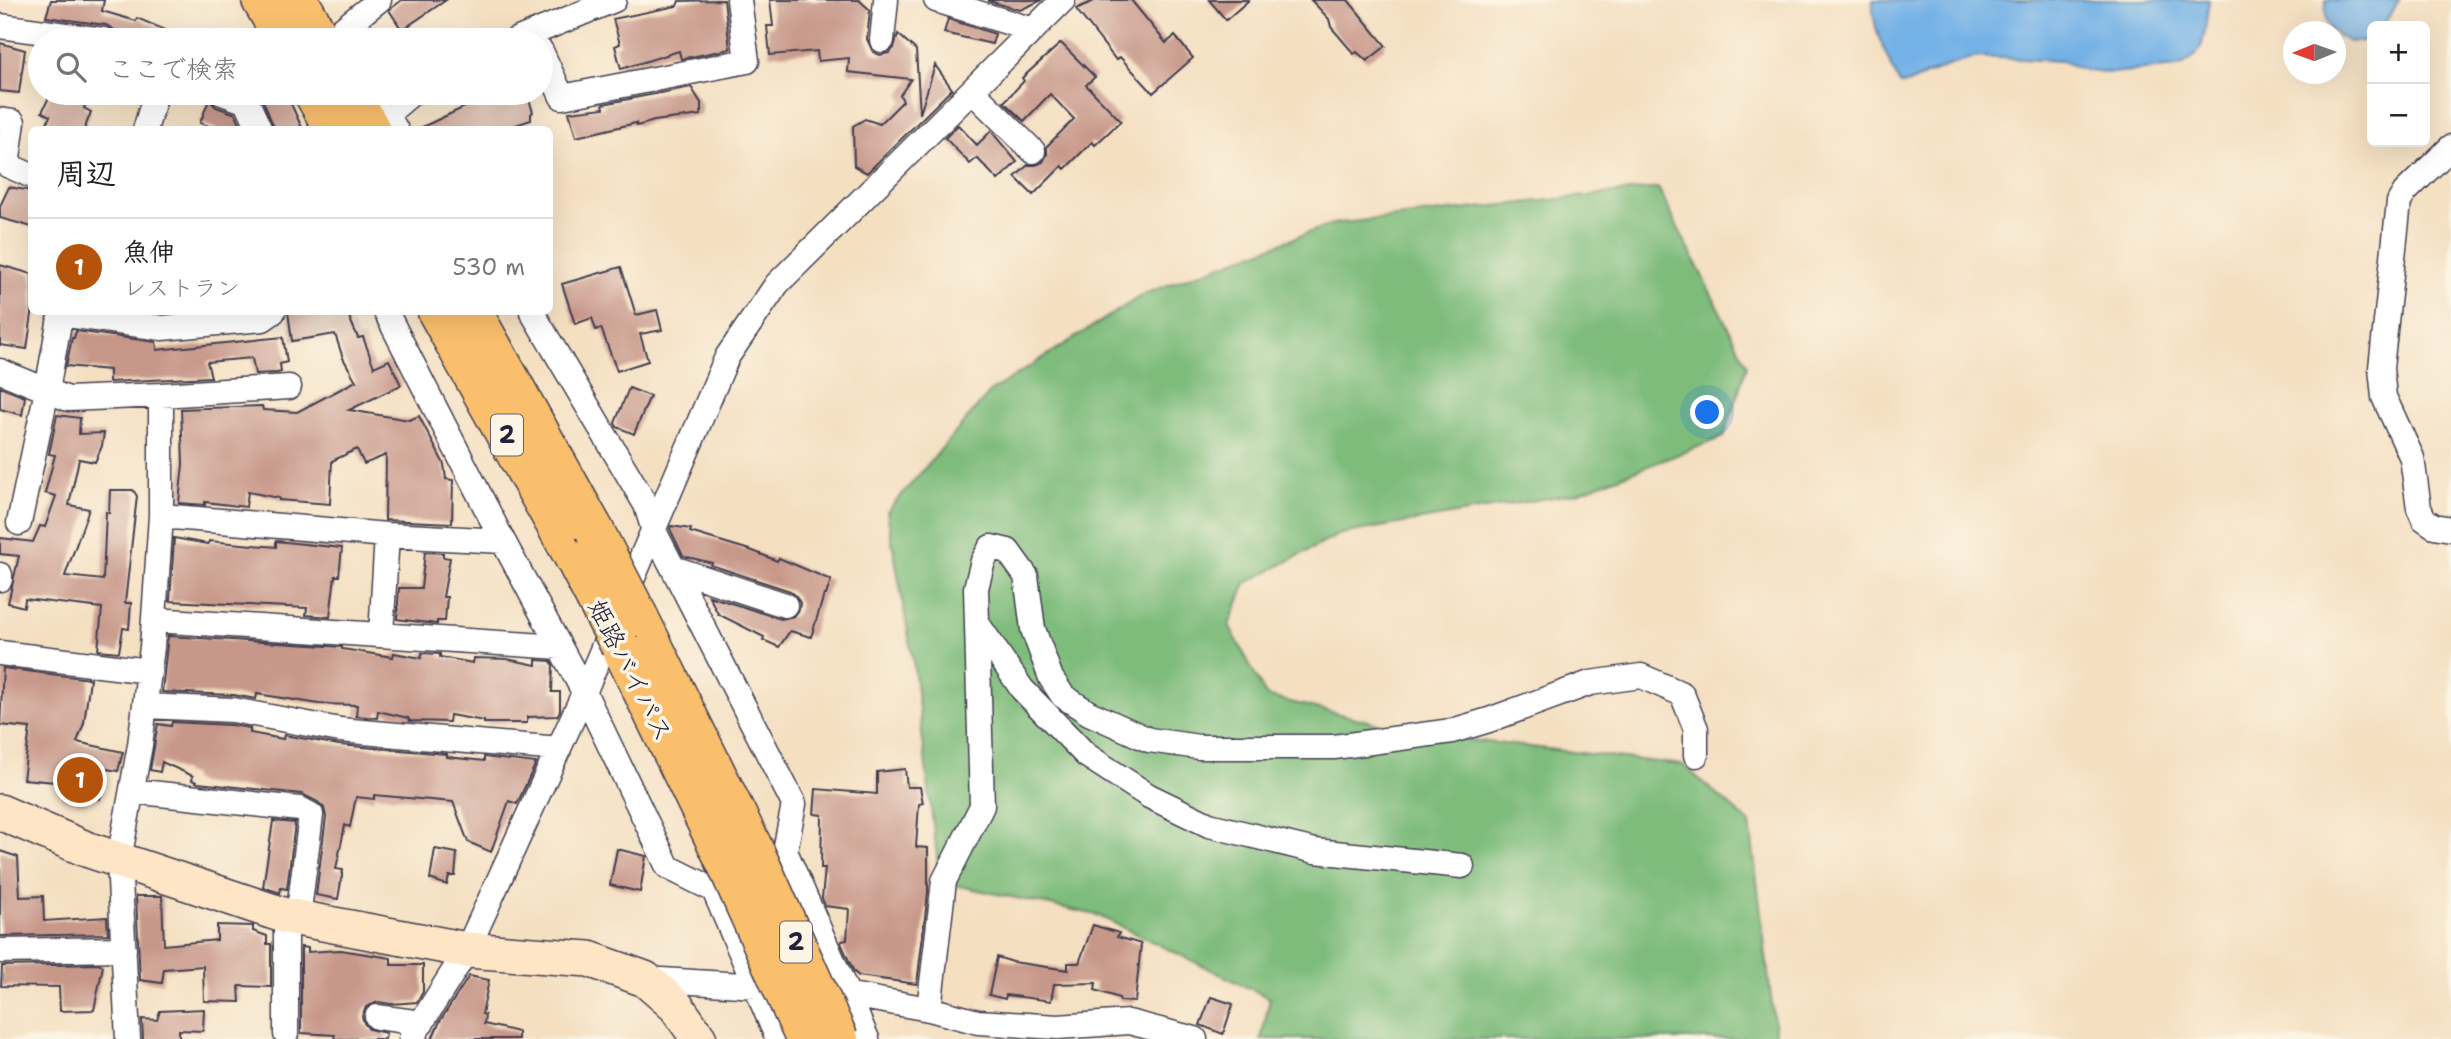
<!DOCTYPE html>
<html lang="ja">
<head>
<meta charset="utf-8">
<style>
  body { margin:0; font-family:"Shantell Sans","Klee One",sans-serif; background:#f2f2f2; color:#222 }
  .controls { position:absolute; right:21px; top:21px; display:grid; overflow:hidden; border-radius:10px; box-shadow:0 7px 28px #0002 }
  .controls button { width:63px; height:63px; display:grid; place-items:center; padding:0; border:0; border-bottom:2px solid #e0e0e0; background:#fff; color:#222; font:35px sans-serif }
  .compass { position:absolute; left:2283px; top:21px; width:63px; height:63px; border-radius:50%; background:#fff; box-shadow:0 7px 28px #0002; rotate:269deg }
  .you { position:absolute; left:1708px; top:413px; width:24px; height:24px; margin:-18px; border:5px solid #fff; border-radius:50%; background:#1a73e8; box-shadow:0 0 0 10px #1a73e833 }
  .badge { display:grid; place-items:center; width:46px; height:46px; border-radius:50%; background:#b45309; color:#fff; font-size:23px; font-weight:700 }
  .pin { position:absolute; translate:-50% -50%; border:4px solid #fff; box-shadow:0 2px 7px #0006 }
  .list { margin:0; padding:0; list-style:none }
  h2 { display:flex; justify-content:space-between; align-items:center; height:91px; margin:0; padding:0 28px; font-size:30px }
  h2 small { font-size:23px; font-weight:400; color:#767676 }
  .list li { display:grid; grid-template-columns:46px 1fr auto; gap:21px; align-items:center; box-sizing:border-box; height:98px; padding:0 28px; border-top:2px solid #e0e0e0 }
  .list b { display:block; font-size:26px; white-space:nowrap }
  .list p { margin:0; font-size:23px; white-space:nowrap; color:#767676 }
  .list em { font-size:23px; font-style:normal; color:#767676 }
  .icon { flex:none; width:38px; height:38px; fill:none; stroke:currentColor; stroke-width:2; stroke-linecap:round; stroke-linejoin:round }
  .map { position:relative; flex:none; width:2451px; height:1039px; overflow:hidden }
  .search { position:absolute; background:#fff; box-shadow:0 7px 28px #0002; left:28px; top:28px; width:525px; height:77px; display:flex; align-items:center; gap:18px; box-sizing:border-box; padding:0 24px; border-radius:38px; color:#767676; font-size:26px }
  .panel { position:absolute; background:#fff; box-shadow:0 7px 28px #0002; left:28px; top:126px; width:525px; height:189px; border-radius:10px }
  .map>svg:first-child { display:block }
</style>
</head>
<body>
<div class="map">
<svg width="2451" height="1039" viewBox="0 0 2451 1039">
  <rect width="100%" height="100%" fill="#fcf5e5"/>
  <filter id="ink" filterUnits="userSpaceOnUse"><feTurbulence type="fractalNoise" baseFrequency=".0143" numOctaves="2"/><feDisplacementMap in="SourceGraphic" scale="14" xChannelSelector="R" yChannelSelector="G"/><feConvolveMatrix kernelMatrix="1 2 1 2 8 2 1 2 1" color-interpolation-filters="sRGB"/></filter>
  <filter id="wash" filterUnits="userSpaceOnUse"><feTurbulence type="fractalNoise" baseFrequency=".00686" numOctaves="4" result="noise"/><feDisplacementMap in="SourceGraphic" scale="28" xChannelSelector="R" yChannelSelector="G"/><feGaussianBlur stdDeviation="1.57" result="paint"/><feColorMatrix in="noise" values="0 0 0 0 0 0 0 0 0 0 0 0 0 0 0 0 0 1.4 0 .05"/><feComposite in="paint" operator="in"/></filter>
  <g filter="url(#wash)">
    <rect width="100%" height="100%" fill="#f4dfc1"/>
    <path fill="#7ebc7c" stroke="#506f5c" stroke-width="2" d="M1658,188l89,177 -23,72 -147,56 -237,41 -94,49 -17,42 37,71 155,38 262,31 67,58 26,216h-515l9,-41 -173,-83 -157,-33 -26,-215 -27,-155 104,-121 153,-97 188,-70z"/>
    <path fill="#73b1e6" stroke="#4a6a90" stroke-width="2" d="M1873,0h336c-5,28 0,57 -32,67l-66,6 -24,-2 -25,-10 -85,-4 -30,9 -43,19 -4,-1c-12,-26 -29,-55 -27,-84z
      M2326,0h73l-16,26h-11v15l-23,1 -13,-7v-3l-5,-1c-7,-9 -5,-20 -5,-31z"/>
    <g id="blocks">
      <path fill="#c7988a" d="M51,0h53l-2,11 34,10 1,-3 52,22h-71l-5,-11 -7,-4 -60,-8z
        M402,0h44l-44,30 -13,-20z
        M724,0l6,49 -49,10 -2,-8 -58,18 -6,-23 5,-2 -7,-25 64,-13 2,-5z
        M770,0h89l11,10 -3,29 6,13 7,3 9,-2 5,-5 4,-14 18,16 4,64 15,-49 17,24 -85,84 -13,-7 -1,-40 12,-7 15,5 23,-23 -3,-6 11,-16 -63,-7 1,-14 -31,3 -1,-10 -47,4 -3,-29h6z
        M1042,0l-22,10 -31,-9v-1z
        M1096,0h35l35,43 9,-7 18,22 -40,35 -33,-36 -4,3 -40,-51z
        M1209,0h40l-23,20z
        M1311,0h37l38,46 -19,15 -10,-9 -3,2 -23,-27 -2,-8z
        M948,19l47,15 -3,10 -48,-11z
        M0,43l25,7 -6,43 -19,-2z
        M1061,43l34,34 -9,8 35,36 -26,24 -3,-3 -27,27 -3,-3 -29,29 -18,-18 13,-12h8l7,-3 4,-8v-8l27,-27 -24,-25 -26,27 -20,-19 20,-21 -2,-3z
        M691,87l10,16v12l-47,6 -17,5 -1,-3 -60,14 -7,-25 35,-4 -1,-4z
        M51,93h39l-6,15 7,4 -7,18h-40l6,-14 -8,-4z
        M281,93h5l17,37h-28l-12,-29z
        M462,93h65l6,19 -2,2v6l-31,10h-84l51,-24z
        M209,100l7,7 20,7 7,16h-24l-19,-7z
        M958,125l19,20 14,-14 26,31 -19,18 -21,-22 -7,6 -25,-26z
        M9,187l23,4v36l-32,-9v-12z
        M0,265l32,9v40l-5,35 -27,-4z
        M621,267l15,48 21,-5 5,20 -22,4 8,27 -31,10 -16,-43 -5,2 -4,-12 -17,6 -13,-40z
        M288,312h59l11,26 5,-1 11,30 15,-7 12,25 -52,25 60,10 10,-4 25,48 2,15 7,1 -1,43 -67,-3 1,-65 -22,9 -7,-15 -25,12 -2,43 -51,-4v-2l-31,-6 -2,15 -41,-5v3l-26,-2 4,-39 -2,-55 81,-3 1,4 34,2 59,-31 -13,-23 -8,-24 -43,7z
        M76,331l80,11 1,8 126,-13 4,25 -7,2 1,8 -4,1 -22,1 -3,-16 -45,4 4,15 -102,5v-12l-43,-4 6,-28h2z
        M0,387l25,10 -3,18 -22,-6z
        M629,388l21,8 -16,38 -17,-7 -2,-4z
        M57,415l23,3 -1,16 25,-1 -2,13 -7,16 -16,-3 -10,46 20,4 -24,67 38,4 3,-68 3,1 1,-23h23l4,6 -12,107h6l-2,26 -6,-1 -4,24 -21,-2 4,-42 -77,-9 -1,8 -16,-4 11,-47 -19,-2v-16l33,4 7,-16 5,1 11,-31 -11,-3 10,-38 -6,-1z
        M671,526l20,3 -1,3 63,19 24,10 2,-3 52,22 -5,15h-2l-13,42 -21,-6 -11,16 -16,-7 1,-3 -46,-23 -9,-18 72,23 13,-3 5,-6 1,-7 -4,-7 -6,-5 -79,-26 1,-2 -29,-7 -13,-27z
        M174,538l34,6 1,-3 67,6v-6l66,7 -3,28h-4l-5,41 -24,-2 1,-7 -137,-7z
        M425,552l18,1v4l7,1 -7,39h4l-2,24h-8v3l-40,-5 2,-31h22z
        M168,636l174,11v2l51,8 1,-4 27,5 1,-5 18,1v3l33,6 1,-5 33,1 29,6v-5l15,1 2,4 -1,27h8v19l-3,5 -30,1v6h-43v-2l-34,-6 -1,7 -39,-1 -2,-3 -30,-7 -1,7 -21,-2 1,-11 -38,-1 -62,-10 -1,5 -22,-4 -72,-3z
        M3,668l87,11 -6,44 -7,19 46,10 -5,19 -11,-2 -7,30 -10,-3 -5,7 -23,-5 4,-15 -43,-4 7,-51 -30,-3z
        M172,722l59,3 19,3v5l33,6 1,-4 55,10 108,9v3l37,4v-4l52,6 -19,41 -8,-3 -18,51 -23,-10 -15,-40 -79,-7v4l-18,-2 -6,30 -5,-2 -9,44 7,1 -5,29 -22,-4 10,-78 -2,-9 -6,-6 -16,-8 -104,-11 -6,-3 1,-4 -31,-14 -2,10 -10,-2 8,-46 13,2z
        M905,769l2,18h13l3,16 -4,1 -3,43 12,1v44l-11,92 -58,-8 -5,-4 -13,-29 1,-2 5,-1 2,-31 -24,-3 -3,-8 3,-30h-4l1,-53 -8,-1 2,-25 61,5v-22z
        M273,821l22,2 -8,66 -6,-1 -1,5 -17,-6z
        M435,849l22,4 -2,23h-6l-2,9 -17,-6z
        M617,849l29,7 -6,36 -30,-7z
        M0,851l18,6 2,40 23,-1 1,25 63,-4 1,17 -108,2z
        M136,896h26l2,49 53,-5v-15l36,1v5l14,5v8h4v43l-32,-1 1,16 -36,-1 -1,-35 -39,3 -2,14 -22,-3z
        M1093,925l26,8 -2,4 24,7 -6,58 -15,-1 -1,-3 -24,-8 1,-7 -42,1 -3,17 -45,-6 -1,4 -16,-4 8,-38 16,5 55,8v-7h11z
        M301,947l7,1v4l33,-2 50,8v7h32v27l-6,10 -26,2 -13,-2 -12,5 -4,9 2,7 5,6 17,4 -1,6h-51l1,-4 -34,-2z
        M100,964l3,2 -9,44 -34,1 -1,-24 -58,-1 1,-20z
        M469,976l20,4 -7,34 3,1 -1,9 34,8v7h-86l8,-18z
        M1211,997l22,7 -10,30 -23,-9z
        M204,1009l-1,22 -24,-1v9h-36l-1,-20 15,1 3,-9z"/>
    </g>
  </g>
  <g filter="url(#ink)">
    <use href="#blocks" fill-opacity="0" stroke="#423e4f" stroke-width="2"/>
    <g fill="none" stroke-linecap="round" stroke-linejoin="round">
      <defs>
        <path id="street" d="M936,0l97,30
          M0,26l103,14
          M339,32l40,-32
          M516,40l98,-40
          M882,40l4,-40
          M541,51l21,46 185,-36 -8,-61
          M972,91l61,60
          M222,93l25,9 13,28
          M375,93l21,37
          M387,114l25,-21
          M0,120l13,2 -6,43 25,11
          M145,130l11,-37
          M2451,147l-46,45 -6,10 -18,166 3,29 28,61 7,50 5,11 10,7 17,3
          M386,312l117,229 81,151 84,175 46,23 31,-17
          M532,312l114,193 8,26 140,273 -9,47 82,188
          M60,314l102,14 101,-9 10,-7
          M0,371l68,28 93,-4v121l226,19 116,6
          M161,395l128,-8
          M19,523l28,-133 14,-78
          M673,568l112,37
          M0,575v4
          M154,620l406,27
          M977,623l45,66 64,66 63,41 60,29 106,26 147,15
          M381,635l6,-100
          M0,653l149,18
          M145,706l88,4 107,20 219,19
          M132,791l168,18 11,6 -13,103
          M714,890l64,149
          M0,951l124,-2
          M645,979l145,9
          M834,992l95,17 49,13 80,5 71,-5 66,17
          M929,1009l15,-128 38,-75 -6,-218 7,-27 8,-14 17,4 18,25 7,53 18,49 12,18 26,17 60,27 50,7h135l118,-16 37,-11 101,-37 51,-7 41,18 14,35v26
          M377,1017l45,6
          M286,1034v-118
          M128,1039l-9,-179 21,-115 12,-98 9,-131
          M411,1039l56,-89 113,-248 147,-345 50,-73 286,-284"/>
        <path id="secondary" d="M0,812l86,37 200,67 181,34 122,9 56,20 31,27 23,33"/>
        <path id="highway" d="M261,0l23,40
          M299,0l22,40
          M313,93l21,37
          M351,93l20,37
          M437,312l138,248
          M473,312l121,217
          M639,617l113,228
          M620,646l104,213"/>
      </defs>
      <use href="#street" stroke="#423e4f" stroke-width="27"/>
      <use href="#secondary" stroke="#423e4f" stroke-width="38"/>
      <use href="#highway" stroke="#423e4f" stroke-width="41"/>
      <use href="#street" stroke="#fff" stroke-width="24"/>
      <use href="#secondary" stroke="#fde5c5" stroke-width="35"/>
      <use href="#highway" stroke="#f9bf6d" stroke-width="38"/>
      <defs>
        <path id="highway-bridge" d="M594,529l45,88
          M575,560l45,86
          M752,845l87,194
          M724,859l81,180"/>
      </defs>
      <use href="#highway-bridge" stroke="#423e4f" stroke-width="41" stroke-linecap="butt"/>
      <use href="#highway-bridge" stroke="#f9bf6d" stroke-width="38"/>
    </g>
  </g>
  <g text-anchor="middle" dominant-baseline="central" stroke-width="7" stroke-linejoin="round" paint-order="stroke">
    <g fill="#fcf5e5" stroke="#63616e" stroke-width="2">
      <rect x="491" y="414.5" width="32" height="41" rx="5"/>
      <rect x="780" y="921.5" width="32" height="41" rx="5"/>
    </g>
    <g font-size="24" font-weight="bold" fill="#22223b">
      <text x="507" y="435">2</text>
      <text x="796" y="942">2</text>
    </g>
    <g font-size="26" fill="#22223b" stroke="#fcf5e5">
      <text transform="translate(631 670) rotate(63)">姫路バイパス</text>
    </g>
  </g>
</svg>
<div class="controls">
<button>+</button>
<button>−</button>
</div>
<svg class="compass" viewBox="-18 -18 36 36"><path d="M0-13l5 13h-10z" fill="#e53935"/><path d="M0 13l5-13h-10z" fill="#767676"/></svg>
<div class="you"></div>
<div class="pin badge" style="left:80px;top:780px">1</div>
<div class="search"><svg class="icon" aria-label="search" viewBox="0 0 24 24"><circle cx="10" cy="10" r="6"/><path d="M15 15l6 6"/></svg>ここで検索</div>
<section class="panel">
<h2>周辺<small></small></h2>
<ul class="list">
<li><span class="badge">1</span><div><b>魚伸</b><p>レストラン</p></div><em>530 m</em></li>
</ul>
</section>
</div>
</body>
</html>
